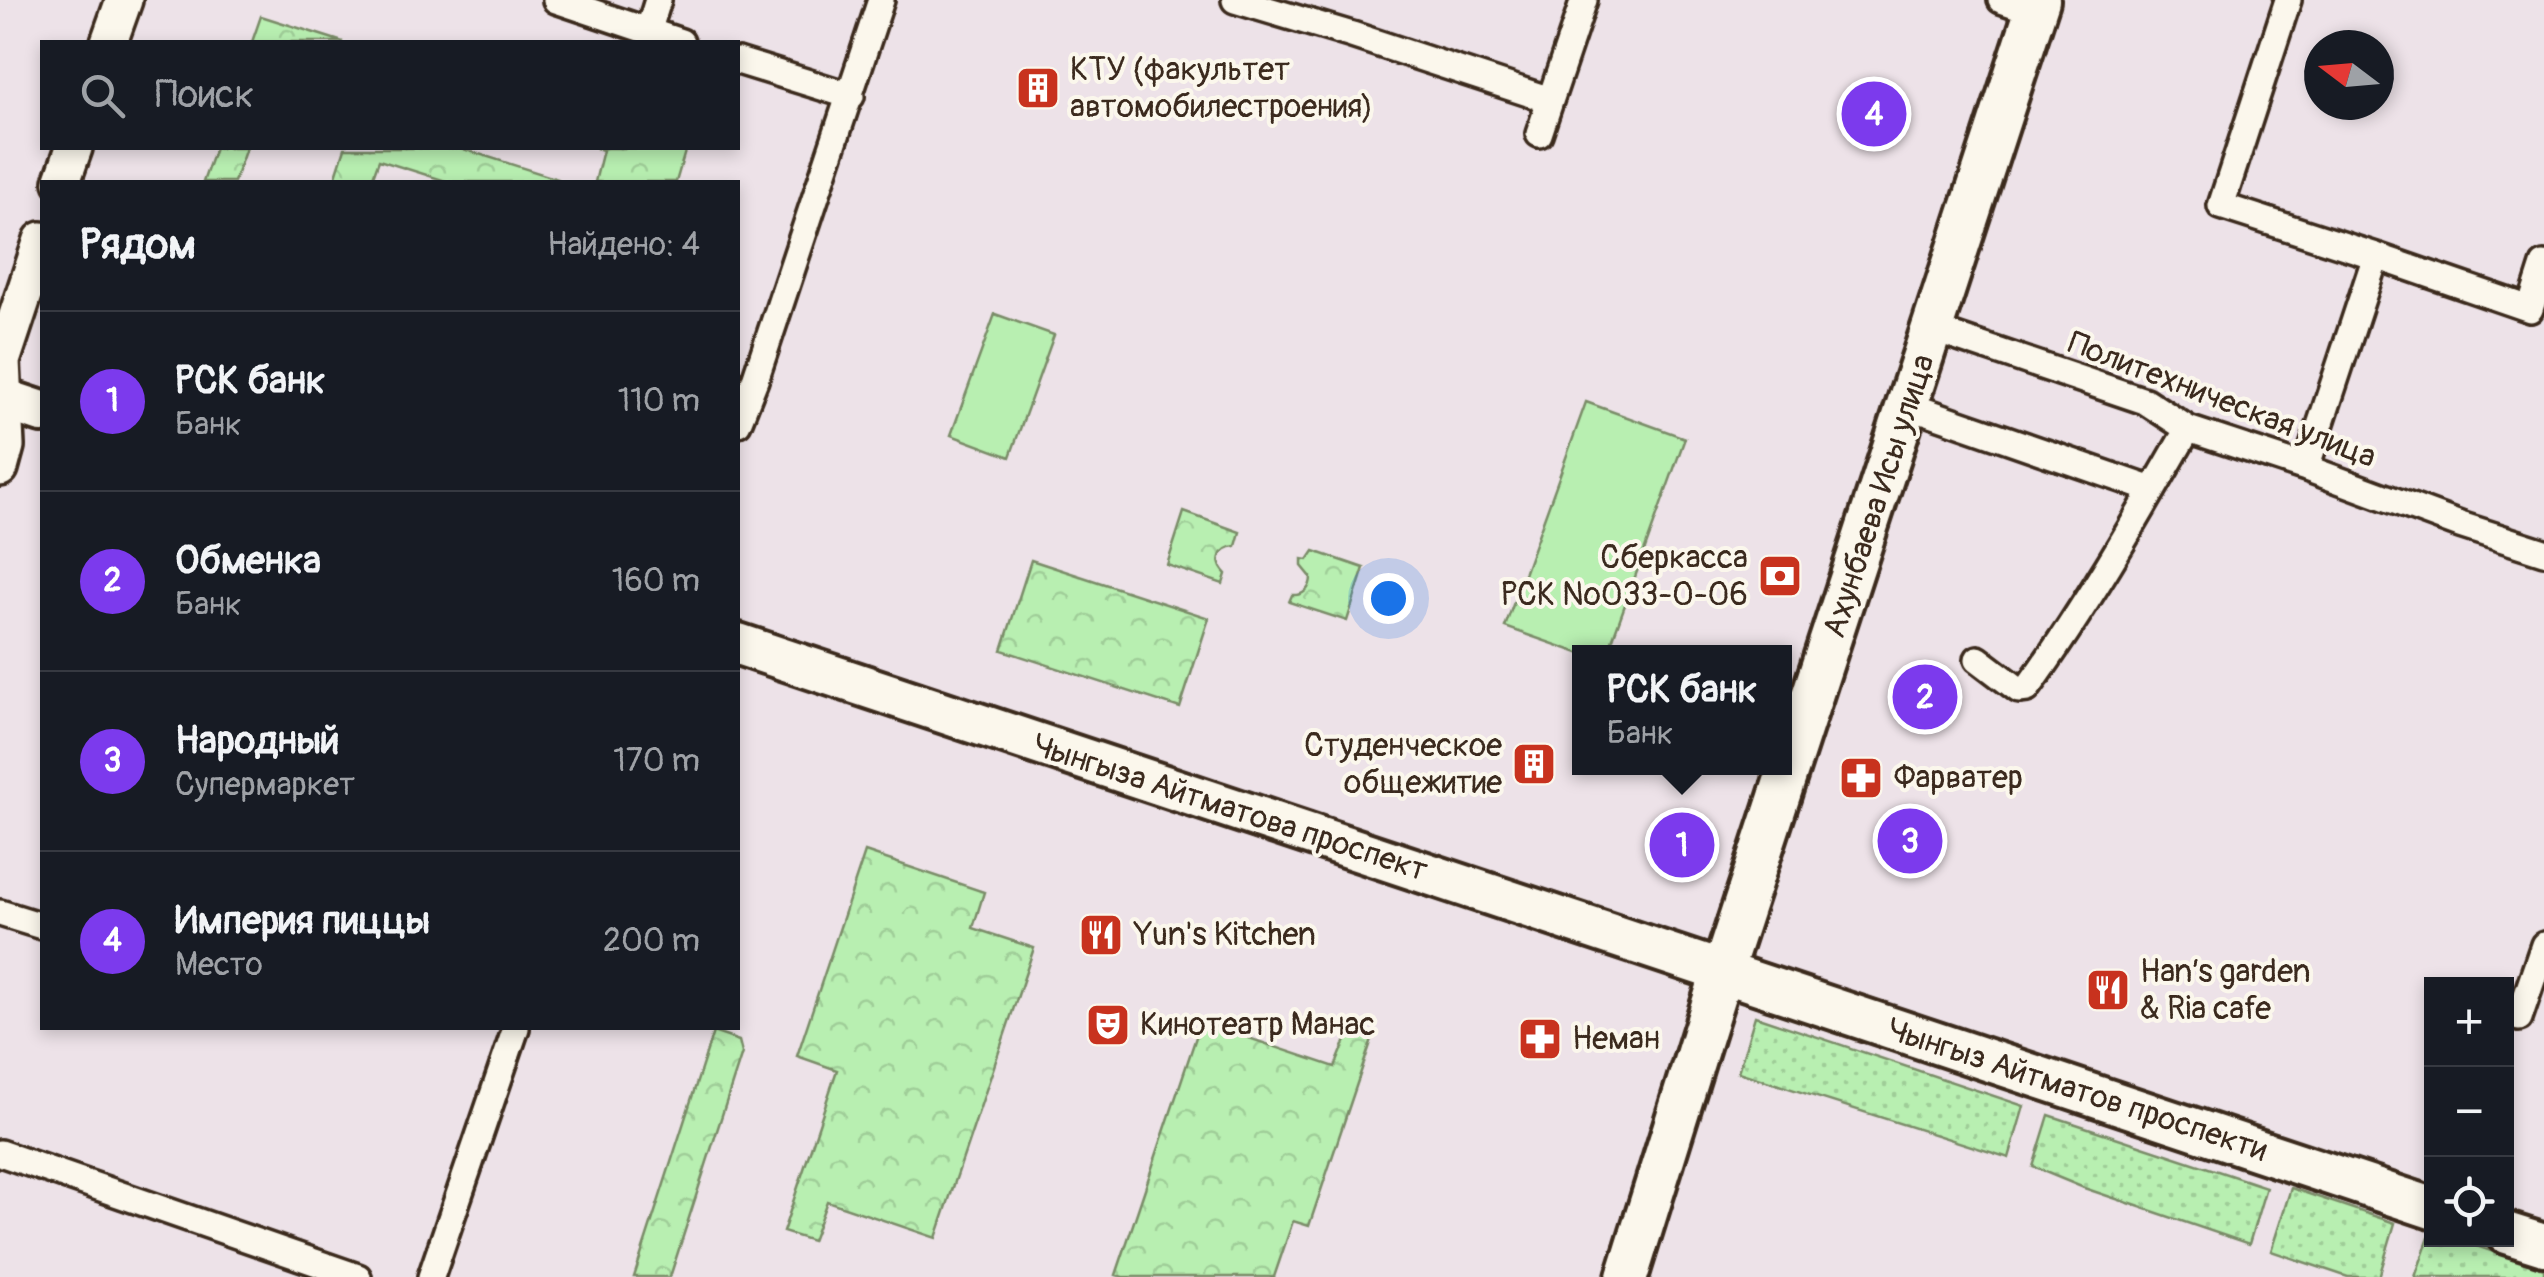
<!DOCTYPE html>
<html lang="ru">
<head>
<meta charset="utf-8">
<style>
  body { margin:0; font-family:Pangolin,sans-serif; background:#242831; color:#f1f3f6 }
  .controls { position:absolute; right:30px; bottom:30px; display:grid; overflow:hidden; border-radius:0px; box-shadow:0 5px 15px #0003 }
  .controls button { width:90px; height:90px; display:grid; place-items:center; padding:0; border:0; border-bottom:2px solid #363941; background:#171b24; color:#f1f3f6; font:50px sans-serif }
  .compass { position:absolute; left:2304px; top:30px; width:90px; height:90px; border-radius:50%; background:#171b24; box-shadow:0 5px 15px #0003; rotate:286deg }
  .you { position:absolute; left:1388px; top:598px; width:35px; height:35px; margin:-25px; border:8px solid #fff; border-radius:50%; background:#1a73e8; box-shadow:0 0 0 15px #1a73e833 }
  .badge { display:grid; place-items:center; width:65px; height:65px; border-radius:50%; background:#7c3aed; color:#fff; font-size:32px; font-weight:700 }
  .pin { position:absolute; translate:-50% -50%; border:5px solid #fff; box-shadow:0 2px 10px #0006 }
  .popup { position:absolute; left:1572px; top:645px; width:220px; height:130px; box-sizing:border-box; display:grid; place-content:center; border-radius:0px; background:#171b24; filter:drop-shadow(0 2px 8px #0005); font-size:32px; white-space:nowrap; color:#9ea1a6 }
  .popup b { font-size:38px; color:#f1f3f6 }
  .popup::after { content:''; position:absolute; left:50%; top:100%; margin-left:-20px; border:20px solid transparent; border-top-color:#171b24 }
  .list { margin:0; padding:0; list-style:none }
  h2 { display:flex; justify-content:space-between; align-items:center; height:130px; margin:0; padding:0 40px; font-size:42px }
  h2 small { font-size:32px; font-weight:400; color:#9ea1a6 }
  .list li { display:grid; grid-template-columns:65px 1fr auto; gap:30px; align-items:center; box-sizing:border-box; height:180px; padding:0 40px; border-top:2px solid #363941 }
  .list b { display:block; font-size:38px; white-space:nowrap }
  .list p { margin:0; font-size:32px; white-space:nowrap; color:#9ea1a6 }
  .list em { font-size:32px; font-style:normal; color:#9ea1a6 }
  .icon { flex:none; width:55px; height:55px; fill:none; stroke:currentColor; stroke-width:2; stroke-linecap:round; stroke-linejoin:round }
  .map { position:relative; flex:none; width:2544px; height:1277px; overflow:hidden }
  .search { position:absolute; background:#171b24; box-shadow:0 5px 15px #0003; left:40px; top:40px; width:700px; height:110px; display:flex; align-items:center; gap:25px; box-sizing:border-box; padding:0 35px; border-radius:0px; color:#9ea1a6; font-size:38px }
  .panel { position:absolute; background:#171b24; box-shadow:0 5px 15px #0003; left:40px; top:180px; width:700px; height:850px; border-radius:0px }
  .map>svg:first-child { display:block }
</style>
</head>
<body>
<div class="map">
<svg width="2544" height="1277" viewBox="0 0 2544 1277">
  <defs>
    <pattern id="grass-dots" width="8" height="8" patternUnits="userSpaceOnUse" patternTransform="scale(2.5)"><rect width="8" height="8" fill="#b8efb1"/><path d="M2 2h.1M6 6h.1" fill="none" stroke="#9fcd98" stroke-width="1.8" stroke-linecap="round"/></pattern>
    <pattern id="forest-crowns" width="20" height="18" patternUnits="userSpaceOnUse" patternTransform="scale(2.5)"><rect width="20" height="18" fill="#b8efb1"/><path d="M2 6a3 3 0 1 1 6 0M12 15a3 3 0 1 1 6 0" fill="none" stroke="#9fcd98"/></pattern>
  </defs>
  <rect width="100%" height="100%" fill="#ede2e8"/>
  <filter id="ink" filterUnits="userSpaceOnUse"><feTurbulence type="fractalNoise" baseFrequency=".01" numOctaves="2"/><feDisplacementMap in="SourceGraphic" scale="20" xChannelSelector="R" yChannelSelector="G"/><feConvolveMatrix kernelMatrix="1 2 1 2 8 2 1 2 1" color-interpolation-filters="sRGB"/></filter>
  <g filter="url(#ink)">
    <path fill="url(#grass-dots)" stroke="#7a8c68" stroke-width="2.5" d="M1755,1016l269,90 -15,52 -271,-86z
      M2049,1115l217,72 -17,57 -165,-56 -51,-21z
      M2291,1188l104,35 -16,54h-31l-77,-26z
      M2431,1232l1,8h27l85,29v8h-129z"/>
    <path fill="url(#forest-crowns)" stroke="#7a8c68" stroke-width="2.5" d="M261,16l82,26h-91z
      M215,148h31l-12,34h-31z
      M345,148h115l98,31 -1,3h-108l-70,-22 -8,22h-37z
      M596,148h90l-10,34h-81l8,-32z
      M1184,512l56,20 -4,14c-17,2 -22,16 -10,28l-3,10 -56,-19z
      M1314,551l50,17 -17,53 -58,-19 3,-7c11,1 19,-6 19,-18l-9,-11v-7l6,1z
      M1031,560l178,58 -29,90 -178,-58z
      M865,852l119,40 -11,36 61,20 -98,290 -109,-37 -15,40 -29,-9 54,-162 -40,-14z
      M1201,1022l134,45 14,-34 23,6 -63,187 -16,-5 -19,56h-151l-7,-2z
      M713,1032l26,9 3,12 -72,224h-36z"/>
    <path fill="#b8efb1" stroke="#7a8c68" stroke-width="2.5" d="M995,314l59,21 -44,122 -59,-22z
      M1586,402l99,36 -77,214 -29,1 -74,-26z"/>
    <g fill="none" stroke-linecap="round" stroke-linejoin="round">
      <defs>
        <path id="street" d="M556,0l125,42
          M1235,0l117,35 198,65
          M2001,0l35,12
          M2288,0l-67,206 155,50
          M648,32l10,-32
          M738,61l113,35
          M1539,134l45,-134
          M1932,329l213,72 43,28 118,39 154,57 84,27
          M1908,405l245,85
          M738,423l17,-43 126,-380
          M2306,468l70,-212 154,53 14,-44
          M1978,659l41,31 8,-1c60,-83 110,-171 161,-260
          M0,913l42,13
          M2519,1018l25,-73
          M0,1153l358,124
          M431,1277l85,-249"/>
        <path id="secondary" d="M109,42l15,-42
          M62,182l12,-34
          M0,468l6,-22 -4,-85 40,-121"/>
        <path id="primary" d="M0,398l42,14
          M738,644l1694,564
          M2506,1233l38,12
          M1627,1277l95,-305 317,-972"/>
      </defs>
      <use href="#street" stroke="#3b2a1e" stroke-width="32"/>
      <use href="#secondary" stroke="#3b2a1e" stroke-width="42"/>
      <use href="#primary" stroke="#3b2a1e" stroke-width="48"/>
      <use href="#street" stroke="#fbf7ec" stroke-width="25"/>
      <use href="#secondary" stroke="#fbf7ec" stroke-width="35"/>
      <use href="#primary" stroke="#fbf7ec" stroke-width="40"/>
    </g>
  </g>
  <defs>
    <symbol id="building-square" viewBox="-11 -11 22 22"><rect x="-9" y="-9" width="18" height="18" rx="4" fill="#c8321e" stroke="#fbf7ec"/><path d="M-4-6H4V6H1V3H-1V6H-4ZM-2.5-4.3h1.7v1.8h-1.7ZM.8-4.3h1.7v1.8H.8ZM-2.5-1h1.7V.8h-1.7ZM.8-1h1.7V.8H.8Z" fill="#fff"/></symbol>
    <symbol id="bank-square" viewBox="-11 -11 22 22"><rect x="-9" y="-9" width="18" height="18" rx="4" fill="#c8321e" stroke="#fbf7ec"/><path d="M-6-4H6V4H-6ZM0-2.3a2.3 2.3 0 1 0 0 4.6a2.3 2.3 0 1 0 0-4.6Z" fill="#fff"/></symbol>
    <symbol id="pharmacy-square" viewBox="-11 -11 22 22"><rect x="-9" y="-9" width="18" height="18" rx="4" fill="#c8321e" stroke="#fbf7ec"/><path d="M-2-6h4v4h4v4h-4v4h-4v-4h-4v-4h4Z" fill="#fff"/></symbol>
    <symbol id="restaurant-square" viewBox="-11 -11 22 22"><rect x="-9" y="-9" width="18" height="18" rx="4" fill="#c8321e" stroke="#fbf7ec"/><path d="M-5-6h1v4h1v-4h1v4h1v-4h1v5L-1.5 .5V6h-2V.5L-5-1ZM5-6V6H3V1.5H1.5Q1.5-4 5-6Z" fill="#fff"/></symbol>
    <symbol id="theatre-square" viewBox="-11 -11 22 22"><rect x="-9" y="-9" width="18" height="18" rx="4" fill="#c8321e" stroke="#fbf7ec"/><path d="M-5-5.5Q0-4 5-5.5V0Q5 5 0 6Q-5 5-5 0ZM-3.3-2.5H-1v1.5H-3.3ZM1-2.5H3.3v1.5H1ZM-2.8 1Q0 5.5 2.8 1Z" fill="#fff"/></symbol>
  </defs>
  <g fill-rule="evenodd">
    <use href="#building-square" x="1013" y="63" width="50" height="50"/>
    <use href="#bank-square" x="1755" y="551" width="50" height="50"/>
    <use href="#building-square" x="1509" y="739" width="50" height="50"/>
    <use href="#pharmacy-square" x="1836" y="753" width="50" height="50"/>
    <use href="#restaurant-square" x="1076" y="910" width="50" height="50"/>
    <use href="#restaurant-square" x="2083" y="965" width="50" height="50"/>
    <use href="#theatre-square" x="1083" y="1000" width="50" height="50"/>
    <use href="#pharmacy-square" x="1515" y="1014" width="50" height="50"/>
  </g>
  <g text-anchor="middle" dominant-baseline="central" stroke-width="8" stroke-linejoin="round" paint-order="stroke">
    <g font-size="32" fill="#3b2a1e" stroke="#fbf7ec" text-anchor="start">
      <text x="1070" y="70">КТУ (факультет<tspan x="1070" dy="37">автомобилестроения)</tspan></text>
      <text x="1748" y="558" text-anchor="end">Сберкасса<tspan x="1748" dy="37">РСК №033-0-06</tspan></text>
      <text x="1502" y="746" text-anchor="end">Студенческое<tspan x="1502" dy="37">общежитие</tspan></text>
      <text x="1894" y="778">Фарватер</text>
      <text x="1134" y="935">Yun's Kitchen</text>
      <text x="2140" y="972">Han’s garden<tspan x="2140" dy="37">&amp; Ria cafe</tspan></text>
      <text x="1140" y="1025">Кинотеатр Манас</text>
      <text x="1572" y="1039">Неман</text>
    </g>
    <g font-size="32" fill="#3b2a1e" stroke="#fbf7ec">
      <text transform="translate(2222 400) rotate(21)">Политехническая улица</text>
      <text transform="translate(1879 496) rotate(-72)">Ахунбаева Исы улица</text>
      <text transform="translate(1230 808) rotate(18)">Чынгыза Айтматова проспект</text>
      <text transform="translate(2077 1090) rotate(18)">Чынгыз Айтматов проспекти</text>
    </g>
  </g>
</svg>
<div class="controls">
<button>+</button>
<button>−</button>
<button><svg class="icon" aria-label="locate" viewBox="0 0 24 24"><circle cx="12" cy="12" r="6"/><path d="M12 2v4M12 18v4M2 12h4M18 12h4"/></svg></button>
</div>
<svg class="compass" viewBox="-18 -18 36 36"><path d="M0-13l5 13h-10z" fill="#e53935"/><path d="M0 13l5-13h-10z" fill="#9ea1a6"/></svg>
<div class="you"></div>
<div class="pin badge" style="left:1682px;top:845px">1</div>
<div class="popup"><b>РСК банк</b>Банк</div>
<div class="pin badge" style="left:1925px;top:697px">2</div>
<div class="pin badge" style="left:1910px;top:841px">3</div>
<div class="pin badge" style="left:1874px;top:114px">4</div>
<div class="search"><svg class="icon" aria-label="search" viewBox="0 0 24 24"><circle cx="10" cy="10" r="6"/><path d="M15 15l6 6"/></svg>Поиск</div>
<section class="panel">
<h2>Рядом<small>Найдено: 4</small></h2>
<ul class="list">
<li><span class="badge">1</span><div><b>РСК банк</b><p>Банк</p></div><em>110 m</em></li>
<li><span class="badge">2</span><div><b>Обменка</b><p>Банк</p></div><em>160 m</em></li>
<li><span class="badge">3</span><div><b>Народный</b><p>Супермаркет</p></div><em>170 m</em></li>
<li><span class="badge">4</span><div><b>Империя пиццы</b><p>Место</p></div><em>200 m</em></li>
</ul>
</section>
</div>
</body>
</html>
